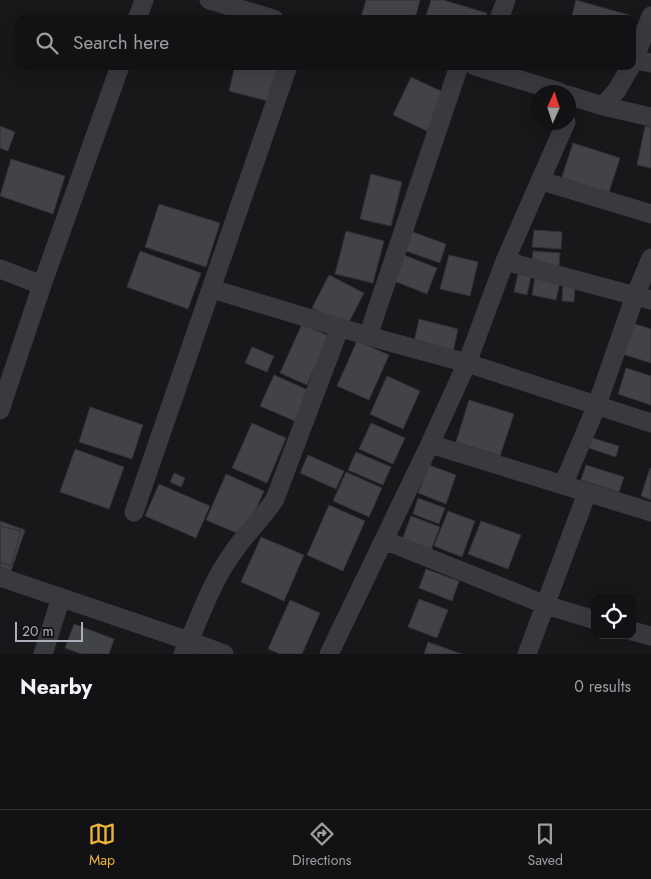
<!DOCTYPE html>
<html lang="en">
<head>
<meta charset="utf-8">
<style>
  body { margin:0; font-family:Jost,sans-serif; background:#1f2022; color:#f1f3f6 }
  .controls { position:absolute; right:15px; bottom:15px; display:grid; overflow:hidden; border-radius:10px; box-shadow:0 5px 20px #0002 }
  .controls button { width:45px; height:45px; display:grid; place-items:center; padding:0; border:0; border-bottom:1px solid #313234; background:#121214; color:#f1f3f6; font:25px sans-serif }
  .compass { position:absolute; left:531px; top:85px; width:45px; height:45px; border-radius:50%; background:#121214; box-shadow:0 5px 20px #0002; rotate:3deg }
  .scale { position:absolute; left:15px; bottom:12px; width:68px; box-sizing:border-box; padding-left:5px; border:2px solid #abafb9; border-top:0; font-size:14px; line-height:18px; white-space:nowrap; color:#abafb9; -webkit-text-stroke:4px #131315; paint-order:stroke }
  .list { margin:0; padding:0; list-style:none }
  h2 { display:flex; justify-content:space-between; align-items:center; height:65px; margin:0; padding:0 20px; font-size:21px }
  h2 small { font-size:16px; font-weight:400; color:#9c9ea0 }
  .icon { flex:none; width:28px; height:28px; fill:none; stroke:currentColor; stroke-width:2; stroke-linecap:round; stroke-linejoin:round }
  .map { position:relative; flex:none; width:651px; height:654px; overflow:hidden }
  .search { position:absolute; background:#121214; box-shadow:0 5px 20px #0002; left:15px; right:15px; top:15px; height:55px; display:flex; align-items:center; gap:12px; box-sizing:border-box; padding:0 18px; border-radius:10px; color:#9c9ea0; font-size:19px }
  .sheet { height:155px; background:#121214 }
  nav { display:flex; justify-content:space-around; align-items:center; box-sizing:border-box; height:70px; border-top:1px solid #313234; background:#121214; font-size:14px; color:#9c9ea0 }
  nav a { display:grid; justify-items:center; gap:2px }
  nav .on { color:#eeb73c }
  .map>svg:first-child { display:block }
</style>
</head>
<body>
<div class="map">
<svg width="651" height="654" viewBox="0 0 651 654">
  <rect width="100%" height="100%" fill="#18181a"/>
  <path fill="#424347" stroke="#323236" d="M366,0h54l-5,19h-48l-6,-2z
    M431,0h12l44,13 -2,6h-60z
    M576,0l53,15 -1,4h-57z
    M235,66h43l-10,35 -39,-10z
    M411,77l34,16 -18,38 -34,-16z
    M0,126l15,6 -7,19 -8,-3z
    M645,126l6,1v41l-14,-3z
    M573,143l47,15 -12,37 -47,-15z
    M11,159l54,17 -12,38 -53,-18z
    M371,174l31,8 -11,44 -31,-7z
    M159,204l61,19 -14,44 -61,-20z
    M534,230l28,2 -1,17 -29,-2z
    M346,231l38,10 -11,42 -38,-9z
    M410,231l36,13 -6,19 -37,-13z
    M140,251l61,22 -13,36 -61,-22z
    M533,251l27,2 -1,13 -27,-2z
    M404,255l33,13 -10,26 -33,-13z
    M449,255l29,7 -8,34 -30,-7z
    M519,269l13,3 -5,23 -13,-3z
    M536,272l25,5 -5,23 -24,-5z
    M329,275l35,18 -17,33 -35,-18z
    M563,286l12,1 -1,15 -12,-1z
    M419,319l39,10 -5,23 -39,-10z
    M632,323l19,6v34l-29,-9z
    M302,324l27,12 -22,49 -27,-12z
    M357,341l32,14 -20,45 -32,-14z
    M252,347l22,9 -7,16 -22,-9z
    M626,368l25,8v29l-33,-11z
    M274,375l34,15 -13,31 -35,-15z
    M387,376l33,15 -17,38 -33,-15z
    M469,400l45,14 -14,42 -44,-14z
    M90,407l53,18 -11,34 -53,-17z
    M252,423l34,15 -19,45 -35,-15z
    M371,423l34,15 -12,26 -34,-15z
    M592,438l27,8 -3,11 -27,-9z
    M75,449l49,18 -15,42 -49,-17z
    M356,452l35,15 -8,18 -35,-15z
    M308,455l36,16 -8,18 -36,-16z
    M429,465l27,10 -10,29 -28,-11z
    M586,465l38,12 -5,15 -38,-12z
    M650,468l1,1v31l-10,-4z
    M346,472l36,16 -13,29 -36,-16z
    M174,473l11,5 -4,9 -11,-5z
    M226,474l38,17 -20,45 -38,-16z
    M159,484l51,22 -14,32 -51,-22z
    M418,498l27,10 -6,16 -26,-10z
    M329,505l36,16 -22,50 -36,-16z
    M448,511l27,10 -13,36 -28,-11z
    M411,516l29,11 -9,23 -29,-10z
    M0,521l25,9 -14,41 -11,-4z
    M481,521l40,14 -13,34 -40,-15z
    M0,526l21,5 -10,35 -11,-4z
    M261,537l43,18 -20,46 -43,-19z
    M426,569l33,12 -7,20 -33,-13z
    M419,599l29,11 -11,28 -29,-11z
    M290,600l30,13 -18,41h-22l-12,-5z
    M74,624l40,15 -5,15h-28l-16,-6z
    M428,642l34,12h-38z"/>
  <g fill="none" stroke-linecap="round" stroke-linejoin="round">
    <path stroke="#393a3f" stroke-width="19" d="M209,0l65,19
      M651,16l-17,44 17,3
      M137,19l7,-19
      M499,19l7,-19
      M475,66l85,26
      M568,95l35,11 14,-16 14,-24
      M603,106l48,11
      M542,181l109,33
      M505,261l146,39
      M0,269l42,16
      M212,289l156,47 99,27 184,60
      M368,336l91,-270
      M0,410l42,-125 78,-219
      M430,444l37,-81 38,-102 61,-139
      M563,485l34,-80 38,-109 16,-38
      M134,512l154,-446
      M384,540l162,65 49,15
      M0,577l189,64c13,-30 24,-61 43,-87 13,-20 30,-35 43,-55l65,-172
      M632,631l19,5
      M43,654l18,-56
      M183,654l6,-13 35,13
      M329,654l101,-210 221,68
      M527,654l60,-161"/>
  </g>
</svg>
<div class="controls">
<button><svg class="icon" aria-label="locate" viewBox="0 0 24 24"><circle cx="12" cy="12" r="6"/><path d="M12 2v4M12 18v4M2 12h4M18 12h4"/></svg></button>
</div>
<svg class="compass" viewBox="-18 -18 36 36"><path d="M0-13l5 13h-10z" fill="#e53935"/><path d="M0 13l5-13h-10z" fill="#9c9ea0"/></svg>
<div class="scale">20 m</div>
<div class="search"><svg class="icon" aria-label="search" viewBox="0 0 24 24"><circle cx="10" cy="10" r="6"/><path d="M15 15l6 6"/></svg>Search here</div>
</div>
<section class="sheet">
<h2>Nearby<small>0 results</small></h2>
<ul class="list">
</ul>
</section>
<nav>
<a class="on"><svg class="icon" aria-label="map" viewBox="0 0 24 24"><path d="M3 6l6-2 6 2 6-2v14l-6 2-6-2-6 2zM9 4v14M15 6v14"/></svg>Map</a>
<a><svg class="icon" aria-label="directions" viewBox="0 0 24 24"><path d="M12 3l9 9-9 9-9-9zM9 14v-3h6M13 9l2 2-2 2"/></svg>Directions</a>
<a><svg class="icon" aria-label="saved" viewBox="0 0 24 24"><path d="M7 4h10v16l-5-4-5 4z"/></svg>Saved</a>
</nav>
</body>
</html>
